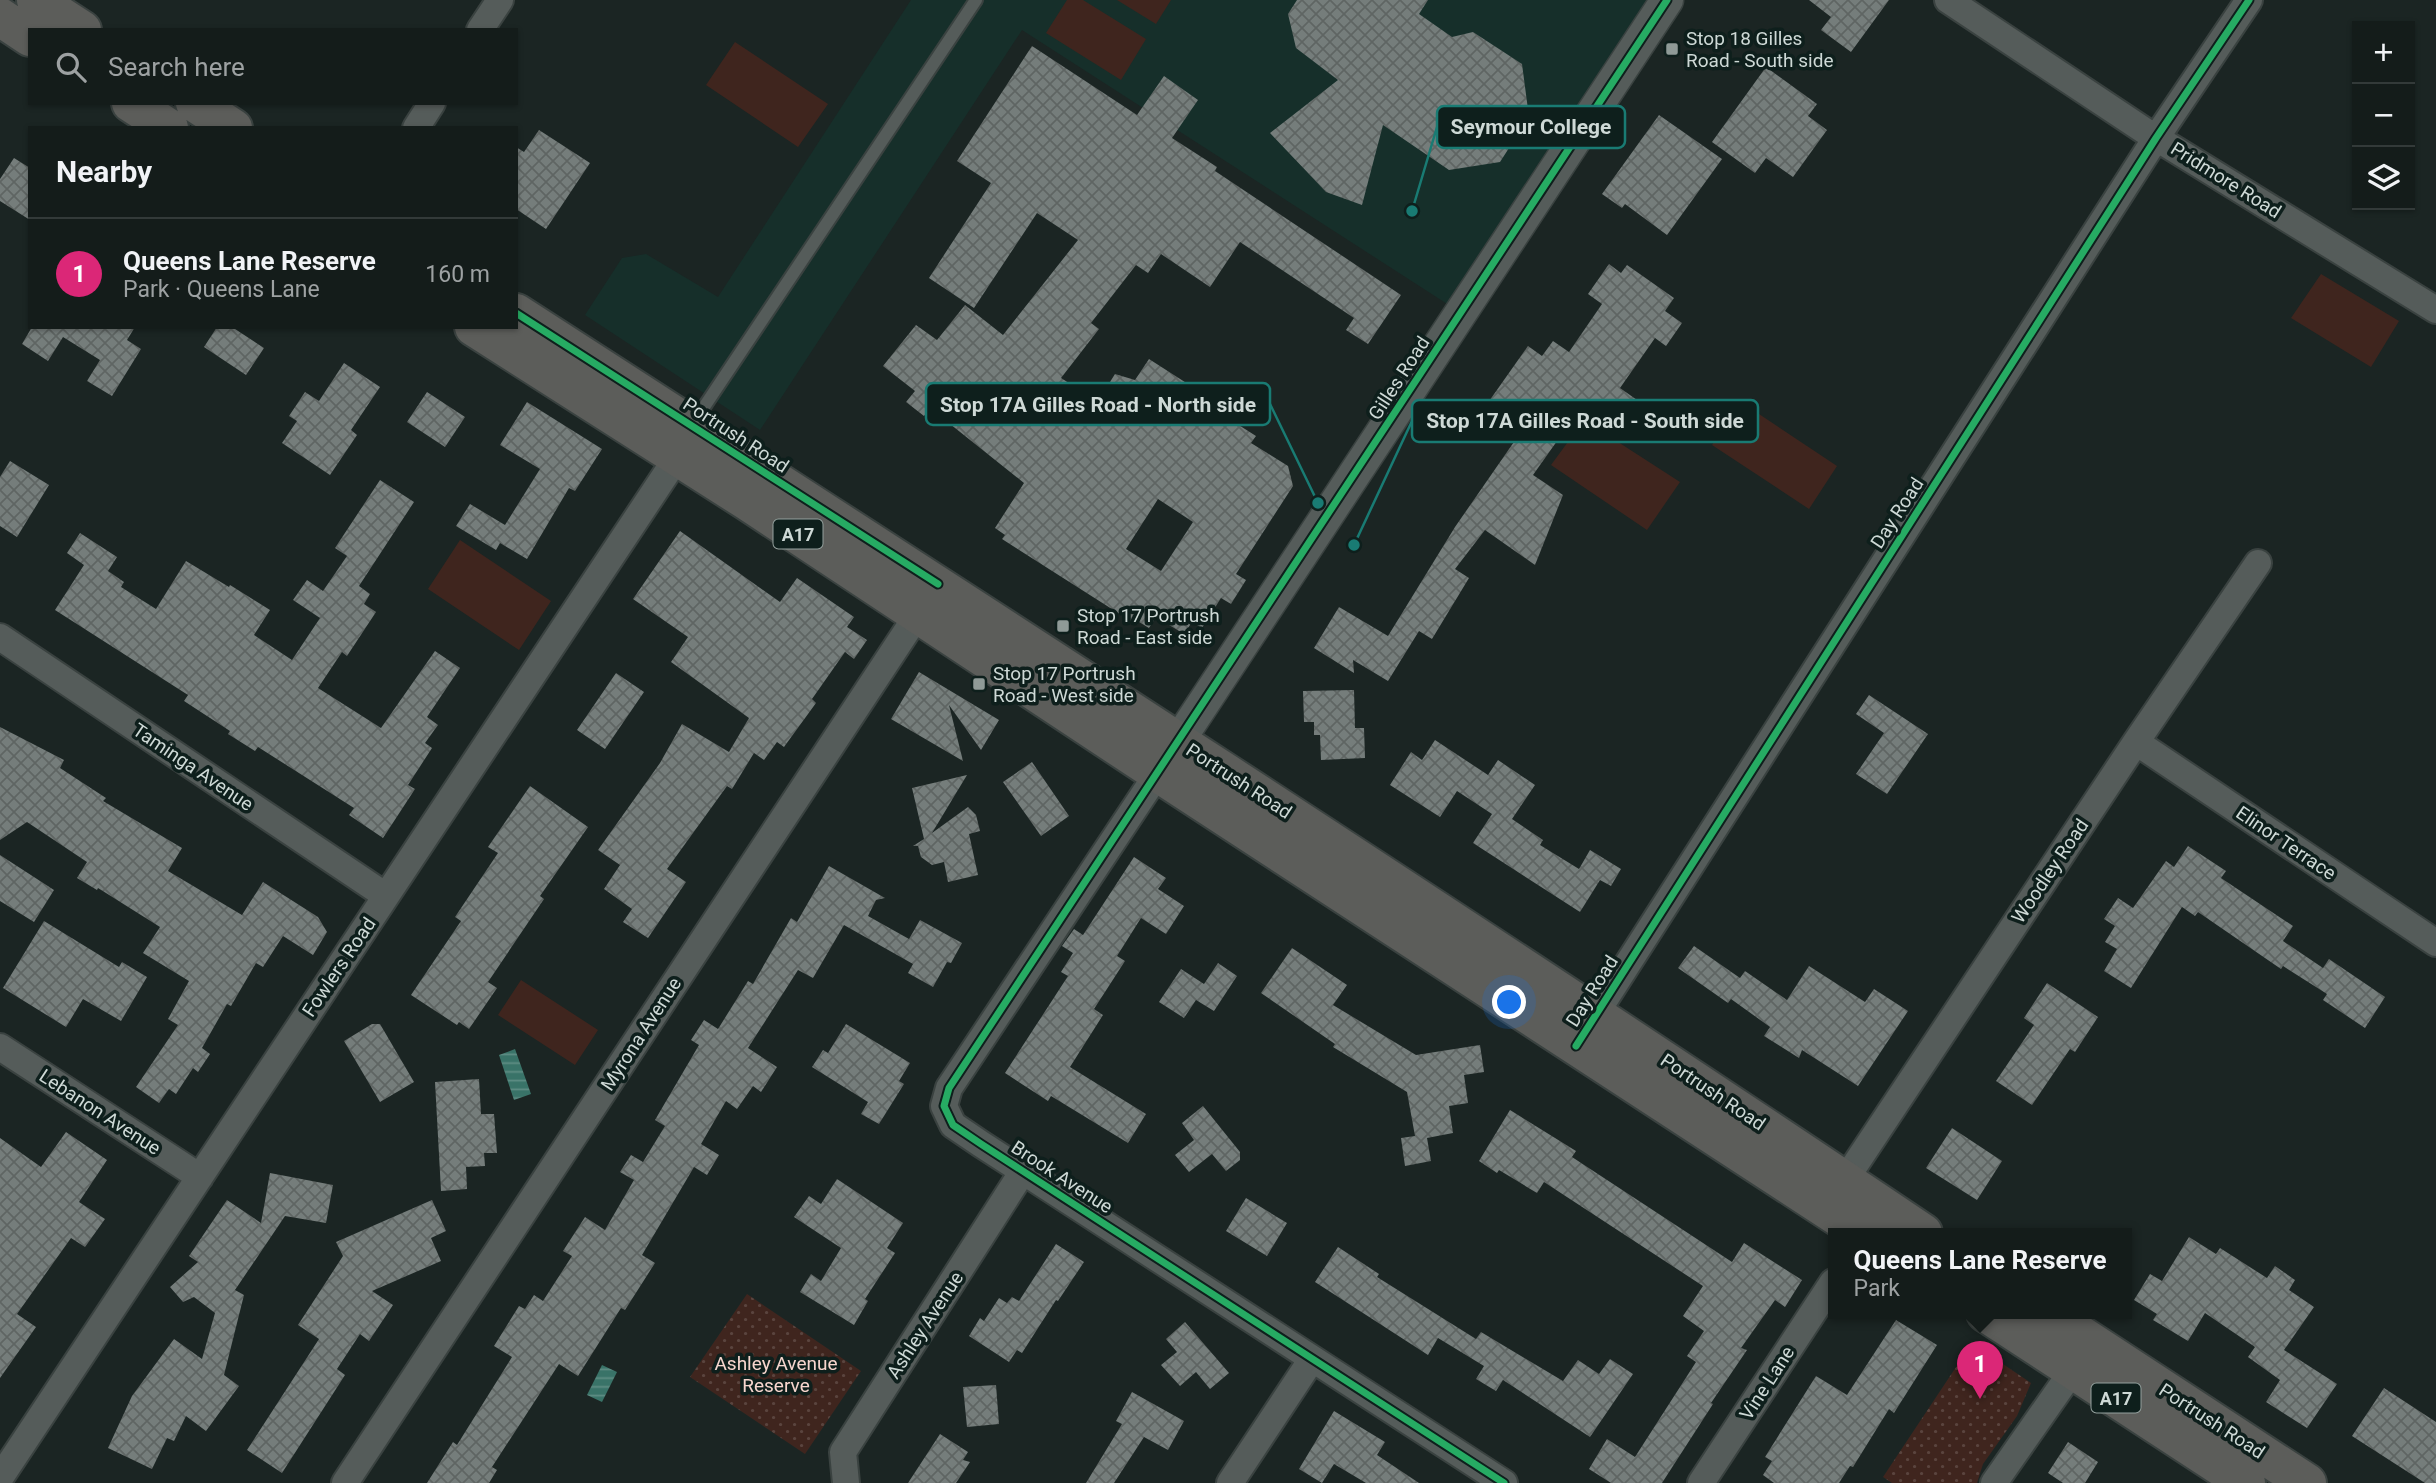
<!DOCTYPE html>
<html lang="en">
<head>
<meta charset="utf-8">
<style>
  body { margin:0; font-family:Roboto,sans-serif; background:#212927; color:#f1f3f6 }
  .controls { position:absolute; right:21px; top:21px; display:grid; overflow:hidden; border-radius:0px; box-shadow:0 2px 5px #0004 }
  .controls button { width:63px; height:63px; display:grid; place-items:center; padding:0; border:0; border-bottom:2px solid #333a39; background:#141c1a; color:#f1f3f6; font:35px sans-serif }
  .you { position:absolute; left:1510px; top:1003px; width:24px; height:24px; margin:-18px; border:5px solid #fff; border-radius:50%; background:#1a73e8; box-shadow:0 0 0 10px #1a73e833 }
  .badge { display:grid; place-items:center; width:46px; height:46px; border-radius:50%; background:#db2777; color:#fff; font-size:23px; font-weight:700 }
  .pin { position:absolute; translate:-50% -58px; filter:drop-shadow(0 2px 4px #0008) }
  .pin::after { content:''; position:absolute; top:37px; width:24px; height:21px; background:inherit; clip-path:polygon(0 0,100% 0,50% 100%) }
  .popup { position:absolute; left:1828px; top:1228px; width:304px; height:91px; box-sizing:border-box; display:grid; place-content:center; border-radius:0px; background:#141c1a; filter:drop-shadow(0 2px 5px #0005); font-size:23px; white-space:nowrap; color:#9da1a2 }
  .popup b { font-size:26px; color:#f1f3f6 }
  .popup::after { content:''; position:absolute; left:50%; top:100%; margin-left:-14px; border:14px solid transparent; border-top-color:#141c1a }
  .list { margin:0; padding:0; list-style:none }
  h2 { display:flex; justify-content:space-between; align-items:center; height:91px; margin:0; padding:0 28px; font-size:30px }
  h2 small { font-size:23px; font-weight:400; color:#9da1a2 }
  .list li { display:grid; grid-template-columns:46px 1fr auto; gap:21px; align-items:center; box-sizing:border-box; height:112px; padding:0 28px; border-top:2px solid #333a39 }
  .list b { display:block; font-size:26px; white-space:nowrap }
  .list p { margin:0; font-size:23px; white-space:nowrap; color:#9da1a2 }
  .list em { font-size:23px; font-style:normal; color:#9da1a2 }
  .icon { flex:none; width:38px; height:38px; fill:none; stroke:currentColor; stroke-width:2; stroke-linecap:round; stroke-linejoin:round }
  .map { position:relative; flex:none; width:2436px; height:1483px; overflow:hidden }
  .search { position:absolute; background:#141c1a; box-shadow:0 2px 5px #0004; left:28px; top:28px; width:490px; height:77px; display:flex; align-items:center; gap:18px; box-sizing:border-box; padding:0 24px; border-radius:0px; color:#9da1a2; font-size:26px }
  .panel { position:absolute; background:#141c1a; box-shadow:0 2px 5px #0004; left:28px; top:126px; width:490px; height:203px; border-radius:0px }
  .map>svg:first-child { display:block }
</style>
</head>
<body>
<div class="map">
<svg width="2436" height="1483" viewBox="0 0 2436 1483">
  <defs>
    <pattern id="park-dots" width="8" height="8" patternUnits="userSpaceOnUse" patternTransform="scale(1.75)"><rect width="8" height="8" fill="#3f251e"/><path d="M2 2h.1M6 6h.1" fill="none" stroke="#5a443e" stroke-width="1.8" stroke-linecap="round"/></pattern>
    <pattern id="water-rules" width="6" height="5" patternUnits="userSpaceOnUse" patternTransform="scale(1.75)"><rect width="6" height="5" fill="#397368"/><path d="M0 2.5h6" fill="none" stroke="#5e8d84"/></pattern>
    <pattern id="building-cross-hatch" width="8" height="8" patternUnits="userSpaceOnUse" patternTransform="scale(1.75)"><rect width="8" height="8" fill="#757d7b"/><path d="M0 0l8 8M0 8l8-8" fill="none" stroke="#5f6563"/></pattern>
  </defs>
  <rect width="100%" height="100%" fill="#1b2523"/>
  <path fill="#162f2a" d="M911,0h754l-210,309 -433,-279 -262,400 -175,-115 37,-57 24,-4 72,43z"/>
  <path fill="#3f251e" d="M1067,0h16l63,39 -25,41 -75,-47z
    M1117,0h54l-15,24z
    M735,42l93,62 -30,43 -92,-62z
    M2321,274l78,47 -28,46 -80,-49z
    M1741,402l96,64 -28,43 -97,-64z
    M1584,420l96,62 -33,48 -96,-65z
    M460,540l91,61 -32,49 -91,-61z
    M521,980l77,50 -23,35 -77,-50z"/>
  <path fill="url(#park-dots)" d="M747,1294l114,77 -56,83 -115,-77z
    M1972,1343l59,40 -14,33 -34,48 -6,19h-85l-9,-6z"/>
  <path fill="url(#water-rules)" d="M515,1049l16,45 -17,6 -15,-45z
    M602,1365l15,7 -15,30 -15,-7z"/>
  <path fill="url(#building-cross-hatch)" fill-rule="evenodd" d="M1297,0h131l-9,14 33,23 21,-5 49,32 7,53 -29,45 -51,8 -66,-45 -21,80 -36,-13 -56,-59 68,-53 -42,-32 -8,-34z
    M1809,0h80l-38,52 -30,-22 10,-13z
    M1032,46l105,69 27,-39 34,24 -26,38 45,29 -2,4 186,124 -33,49 -22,-14 8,-12 -114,-76 -30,45 -49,-33 -13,19 -12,-8 -45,58 8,6 -38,49 37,23 17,-27 20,6 14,-21 67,43 -4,6 44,28 -5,7 37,23 5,20 -57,88 10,6 -15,24 -10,-6 -19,30 -10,-6 -8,12 -28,-17 -7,11 -10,-6 -2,3 -135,-86 3,-4 -10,-7 29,-45 -94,-75 -6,8 -18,-14 9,-11 -32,-25 33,-41 21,15 28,-35 38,30 75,-95 -41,-27 -63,95 -45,-30 62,-95 -34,-22zM1158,499l35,23 -32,49 -35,-22z
    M1766,67l51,37 -9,12 19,14 -34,47 -27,-19 -11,15 -43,-31z
    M1659,115l63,44 -55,76 -42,-31 -3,4 -20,-14z
    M539,130l51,33 -44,66 -30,-20v-62l8,5z
    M14,158l16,10v52l-30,-19v-22z
    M1609,264l12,9 6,-8 47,33 -9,13 17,12 -16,23 -11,-8 -35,50 27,19 -24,34 -44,-31 -46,65 30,20 -28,70 -50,-35 -30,39 14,9 -37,61 -13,-8 -31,50 -35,-21 1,13 -40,-25 25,-41 49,29 67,-109 61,-88 -36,-25 48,-68 14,10 11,-15 16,11 33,-48 -14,-10z
    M32,327h103l-8,13 14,9 -29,47 -25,-15 13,-21 -37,-23 -15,24 -26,-17z
    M217,327h15l32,21 -18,27 -42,-28z
    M344,363l36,24 -29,43 6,5 -27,40 -48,-32 15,-22 -8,-5 16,-24 14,9z
    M427,392l38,25 -20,30 -38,-25z
    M527,402l75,47 -27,42 -6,-3 -42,71 -27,-16 -4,7 -40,-24 14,-22 35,21 35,-56 -40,-24z
    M10,461l39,24 -32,52 -17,-11v-49z
    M380,480l34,22 -55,84 11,8 -6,10 12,8 -29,44 -5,-4 -24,36 63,40 54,-77 25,17 -33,49 11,8 -13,18 7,5 -24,37 7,4 -32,49 -34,-23 5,-7 -96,-61 -3,4 -27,-17 2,-3 -46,-30 4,-6 -133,-85 29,-45 -17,-12 13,-20 37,24 -9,14 16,11 -3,5 35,22 30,-48 43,26 1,-2 40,25 -16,25 38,25 28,-42 -27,-18 14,-20 16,11 24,-35 -12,-8z
    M680,531l100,71 17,-24 57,39 -7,10 20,13 -13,19 -9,-7 -33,47 4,4 -32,44 -7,-5 -13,18 -10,-7 -22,36 -5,-3 -60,83 19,13 -38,56 -25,-16 9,-13 -28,-20 16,-24 -22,-15 62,-87 22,-39 47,28 20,-34 -78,-56 17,-25 -55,-38z
    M919,672l80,48 -18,30 -32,-45 14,56 -72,-42z
    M616,673l28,19 -39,57 -28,-19z
    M1354,690l1,38h9l1,30 -44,2 -1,-25h-6v-13h-10l-1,-31z
    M1869,695l59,39 -41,60 -31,-20 28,-41 -28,-19z
    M0,727l64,33 -4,8 46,30 -3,3 79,47 -14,23 74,44 21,-33 55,35 9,15 -14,23 -30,-19 -20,31 -7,-4 -25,43 -4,-2 -25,44 8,6 -12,18 -5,-4 -17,26 -7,-5 -10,14 -23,-16 42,-62 -10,-6 21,-38 -46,-28 17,-26 -62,-39 -1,2 -20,-12 10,-16 -60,-40 -27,18z
    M1435,740l53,35 10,-15 37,25 -23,34 31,21 -3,5 39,24 11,-19 31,19 -10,17 -11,-6 -20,32 -107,-69 19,-29 -35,-23 -17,26 -50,-32 21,-33 11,8z
    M1032,762l37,54 -28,20 -38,-54z
    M967,775l-35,58 36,-26 8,8 4,16 -11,3 9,41 -30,7 -4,-20 -12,3 -11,-8 -3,-11h-5l11,-7 -12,-51z
    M530,786l58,41 -48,69 4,3 -56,83 9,6 -28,41 -10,-7 -2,3 -46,-30 50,-74 -6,-4 43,-64 -10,-6z
    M2188,846l38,25 -5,7 72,48 -10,15 40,27 6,-9 56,38 -20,31 -42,-28 4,-6 -44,-28 -2,3 -83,-57 -3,4 -13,-9 -51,81 -27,-17 13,-22 -12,-7 10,-16 -11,-7 14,-21 15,10 33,-47 8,6z
    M0,855l54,35 -20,32 -34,-21z
    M1134,857l32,21 -8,11 26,17 -18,28 -25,-16 -24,38 8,5 -31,48 9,6 -33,52 76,47 -18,29 -77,-47 -3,5 -43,-28 63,-97 -7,-4 12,-19 -11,-7 12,-17 9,6z
    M829,866l56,32 -9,2 -8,16 41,23 11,-19 42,23 -11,20 -4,-1 -14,25 -25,-14 5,-9 -69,-39 -31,53 -15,-8 -50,78 29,19 -16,25 -8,-6 -16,23 -11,-8 -25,43 18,11 -12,20 -13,-8 -52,88 13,8 -30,47 -4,-2 -43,68 -19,-12 -67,103 5,3 -8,13h-62l26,-41 4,3 55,-88 -18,-11 25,-40 6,3 9,-14 9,6 29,-45 -9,-5 22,-34 20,13 29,-50 -14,-8 11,-17 12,7 22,-36 -10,-6 44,-75 -8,-5 13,-20 14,9 30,-48 5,3 38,-66 6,4z
    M44,921l75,46 3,-5 25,15 -26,44 -38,-22 -17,28 -63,-39z
    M1694,946l46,32 5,-7 42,29 22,-34 56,36 9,-13 34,22 -50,75 -56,-36 -3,8 -35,-22 6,-9 -39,-28 -3,4 -50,-35z
    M1292,948l55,37 -14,20 83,50 64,-10 4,27 -20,3 4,28 -19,3 4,27 -26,5 4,23 -26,5 -4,-28 14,-2 -8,-44 -74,-45 2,-3 -74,-51z
    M1218,963l19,13 -23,35 -18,-11 -12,18 -25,-16 22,-33 23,15z
    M2047,983l51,34 -23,35 -5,-3 -38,56 -36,-24 38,-56 -10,-7z
    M372,1024h8l34,58 -34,20 -36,-61z
    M846,1024l64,39 -11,18 5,3 -25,40 -18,-10 7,-12 -56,-35 11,-17 5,3z
    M479,1079l2,35h13l3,39h-13l1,13 -19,1 1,22 -26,2 -6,-109z
    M1203,1106l37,46v8l-14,11 -14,-17 -23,18 -14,-17 19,-15 -12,-17z
    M1510,1110l66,41 -4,6 160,105 12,-19 58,37 -17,27 -10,-7 -34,48 6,2 -36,53 2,1 -51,79h-51l-22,-14 18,-30 28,18 61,-95 -9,-6 17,-25 -21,-15 20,-30 -159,-104 -7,11 -38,-23 -2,3 -18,-12z
    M1952,1128l50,33 -25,39 -51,-32z
    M66,1132l41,28 -28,42 26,17 -20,28 -14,-9 -54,76 19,13 -36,51v-240l41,29z
    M270,1173l63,12 -7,38 -41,-7 -50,74 9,5 -20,80 15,11 -33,45 -20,-15 -12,25 -7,-3 -15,31 -44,-21 24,-52 42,-57 28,20 13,-46 -21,-16 -11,5 -13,-15 28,-25 -9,-6 38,-56 34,23z
    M837,1179l66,44 -16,25 8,5 -30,46 3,2 -14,24 -54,-33 11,-18 10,7 20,-33 -47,-31 15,-21 12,8z
    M1246,1198l41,25 -20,33 -41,-25z
    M432,1200l14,31 -15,7 10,23 -69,30 21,14 -24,36 -9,-7 -23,35 8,6 -63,98 -35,-23 72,-111 -21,-14 45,-69 -7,-14z
    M2189,1237l27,17 4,-6 47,30 8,-12 20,14 -6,10 25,17 -30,43 53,34 -30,44 -41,-26 14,-22 -32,-23 7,-10 -50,-34 -17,28 -35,-21 4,-6 -23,-14 16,-26 12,7z
    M1056,1244l28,18 -26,39 -2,-1 -34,53 -5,-3 -8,12 -40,-26 11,-18 4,3 15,-23 8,5 5,-6 7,4z
    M1338,1247l41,27 -2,3 99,62 5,-7 82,49 15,-21 21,14 11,-15 23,15 -43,63 -87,-57 -7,11 -20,-12 8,-13 -46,-28 -10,17 -113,-73z
    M1896,1320l41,25 -43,68 -5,-4 -36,58 -3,-1 -11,17h-65l-11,-8 9,-14 -7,-4 51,-81 31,19z
    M1185,1322l44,51 -19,16 -14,-17 -16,14 -19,-21 16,-13 -11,-13z
    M996,1385l3,39 -32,3 -4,-40z
    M2384,1388l52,34v61h-11l-73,-47z
    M1132,1392l52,29 -16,29 -24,-13 -30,46h-28l36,-59 -6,-3z
    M1334,1411l51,31 -8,13 42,28h-53l-32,-19 -12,19 -23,-14z
    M940,1434l28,18 -5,8 7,2 -14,21h-48z
    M2068,1442l30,20 -13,21h-22l-15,-10z"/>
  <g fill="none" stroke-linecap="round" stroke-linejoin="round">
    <defs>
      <path id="service" d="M694,422l282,-422"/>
      <path id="minor" d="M1948,0l197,131 291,179
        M480,30l20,-30
        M416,128l16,-25
        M0,637l386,259
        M2136,742l300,201
        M1158,773l-209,315 -5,18 9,19 28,19 523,339
        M1586,1029l570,-891 93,-138
        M0,1047l200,130
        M1845,1180l291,-438 122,-179
        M0,1478l678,-1022
        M345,1483l581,-881
        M846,1483l-3,-31 180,-281
        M1230,1483l82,-124
        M1701,1483l132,-201
        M1994,1483l79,-113"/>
      <path id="tertiary" d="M1166,760l501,-760"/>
      <path id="trunk" d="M36,0l46,30
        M0,17l30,20
        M131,103l38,25
        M195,103l38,25
        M516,313c471,304 942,608 1407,920
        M474,327l273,174 411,272 705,460
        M1986,1313l260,170
        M2047,1313l260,170"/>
    </defs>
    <use href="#service" stroke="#3a4240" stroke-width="16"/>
    <use href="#minor" stroke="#3a4240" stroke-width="30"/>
    <use href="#tertiary" stroke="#3a4240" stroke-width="35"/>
    <use href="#trunk" stroke="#3a4240" stroke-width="42"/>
    <use href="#service" stroke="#555c5a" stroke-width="12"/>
    <use href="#minor" stroke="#555c5a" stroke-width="26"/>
    <use href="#tertiary" stroke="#555c5a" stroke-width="32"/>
    <use href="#trunk" stroke="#5c5d5a" stroke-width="38"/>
    <defs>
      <path id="cycleway" d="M516,313l422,271
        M1576,1046l580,-908 93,-138
        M1504,1483l-523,-339 -28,-19 -9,-19 5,-18 718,-1088"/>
    </defs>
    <use href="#cycleway" stroke="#0e1f1c" stroke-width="11"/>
    <use href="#cycleway" stroke="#26ab63" stroke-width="7"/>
  </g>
  <g fill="#8f9a97" stroke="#0e1f1c" stroke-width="2.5">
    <rect x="1665" y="42" width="14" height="14" rx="3.5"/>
    <rect x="1056" y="619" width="14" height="14" rx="3.5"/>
    <rect x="972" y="677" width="14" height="14" rx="3.5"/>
  </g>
  <g text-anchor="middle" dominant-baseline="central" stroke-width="7" stroke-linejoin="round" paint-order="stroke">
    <g fill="#0e1f1c" stroke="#94a19e" stroke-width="2">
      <rect x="773.5" y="519.5" width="49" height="29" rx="5"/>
      <rect x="2091.5" y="1383.5" width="49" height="29" rx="5"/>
    </g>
    <g font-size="18" font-weight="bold" fill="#ced9d6">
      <text x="798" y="534">A17</text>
      <text x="2116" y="1398">A17</text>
    </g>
    <g font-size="19" fill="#ced9d6" stroke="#0e1f1c" text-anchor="start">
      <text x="1686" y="38">Stop 18 Gilles<tspan x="1686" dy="22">Road - South side</tspan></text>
      <text x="1077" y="615">Stop 17 Portrush<tspan x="1077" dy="22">Road - East side</tspan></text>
      <text x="993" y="673">Stop 17 Portrush<tspan x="993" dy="22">Road - West side</tspan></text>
    </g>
    <g font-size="19" fill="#ced9d6" stroke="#0e1f1c">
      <text transform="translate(2226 180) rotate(32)">Pridmore Road</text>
      <text transform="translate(1399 378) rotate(-57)">Gilles Road</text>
      <text transform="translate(736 435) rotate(33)">Portrush Road</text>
      <text transform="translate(1897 513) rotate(-57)">Day Road</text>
      <text transform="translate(193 767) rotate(34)">Taminga Avenue</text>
      <text transform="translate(1239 781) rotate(33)">Portrush Road</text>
      <text transform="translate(2286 843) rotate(34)">Elinor Terrace</text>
      <text transform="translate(2050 871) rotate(-56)">Woodley Road</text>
      <text transform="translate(339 967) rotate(-56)">Fowlers Road</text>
      <text transform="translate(1592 991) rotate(-58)">Day Road</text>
      <text transform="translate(641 1034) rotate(-57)">Myrona Avenue</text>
      <text transform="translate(1713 1092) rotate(34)">Portrush Road</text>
      <text transform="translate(100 1112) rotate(33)">Lebanon Avenue</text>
      <text transform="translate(1062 1177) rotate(33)">Brook Avenue</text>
      <text transform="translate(925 1325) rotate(-57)">Ashley Avenue</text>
      <text transform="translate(1767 1383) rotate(-57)">Vine Lane</text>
      <text transform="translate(2212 1421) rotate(33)">Portrush Road</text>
    </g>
    <g font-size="19" fill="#f7d6ce" stroke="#0e1f1c">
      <text x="776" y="1363">Ashley Avenue<tspan x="776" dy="22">Reserve</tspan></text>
    </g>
  </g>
  <path fill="none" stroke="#197b73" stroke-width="2.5" d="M1412 211L1437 127M1318 503L1270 404M1354 545L1412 421"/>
  <g fill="#197b73" stroke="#0e1f1c" stroke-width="2.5">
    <circle cx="1412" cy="211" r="7"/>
    <circle cx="1318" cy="503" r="7"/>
    <circle cx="1354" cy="545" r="7"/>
  </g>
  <g fill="#0e1f1c" stroke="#197b73" stroke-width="2.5">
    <rect x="1437" y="106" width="188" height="42" rx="7"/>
    <rect x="926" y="383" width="344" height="42" rx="7"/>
    <rect x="1412" y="400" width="346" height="42" rx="7"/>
  </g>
  <g font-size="21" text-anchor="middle" font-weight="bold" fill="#ced9d6">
    <text x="1531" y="134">Seymour College</text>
    <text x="1098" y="412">Stop 17A Gilles Road - North side</text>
    <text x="1585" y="428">Stop 17A Gilles Road - South side</text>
  </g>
</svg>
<div class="controls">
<button>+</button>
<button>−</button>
<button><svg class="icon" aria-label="layers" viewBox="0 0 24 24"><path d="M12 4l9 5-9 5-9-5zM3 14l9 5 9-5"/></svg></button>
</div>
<div class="you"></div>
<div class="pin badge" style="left:1980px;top:1399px">1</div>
<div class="popup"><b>Queens Lane Reserve</b>Park</div>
<div class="search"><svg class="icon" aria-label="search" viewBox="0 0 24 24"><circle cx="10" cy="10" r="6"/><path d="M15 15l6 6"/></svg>Search here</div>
<section class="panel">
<h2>Nearby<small></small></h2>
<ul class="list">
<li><span class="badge">1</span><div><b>Queens Lane Reserve</b><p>Park · Queens Lane</p></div><em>160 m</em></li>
</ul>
</section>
</div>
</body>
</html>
